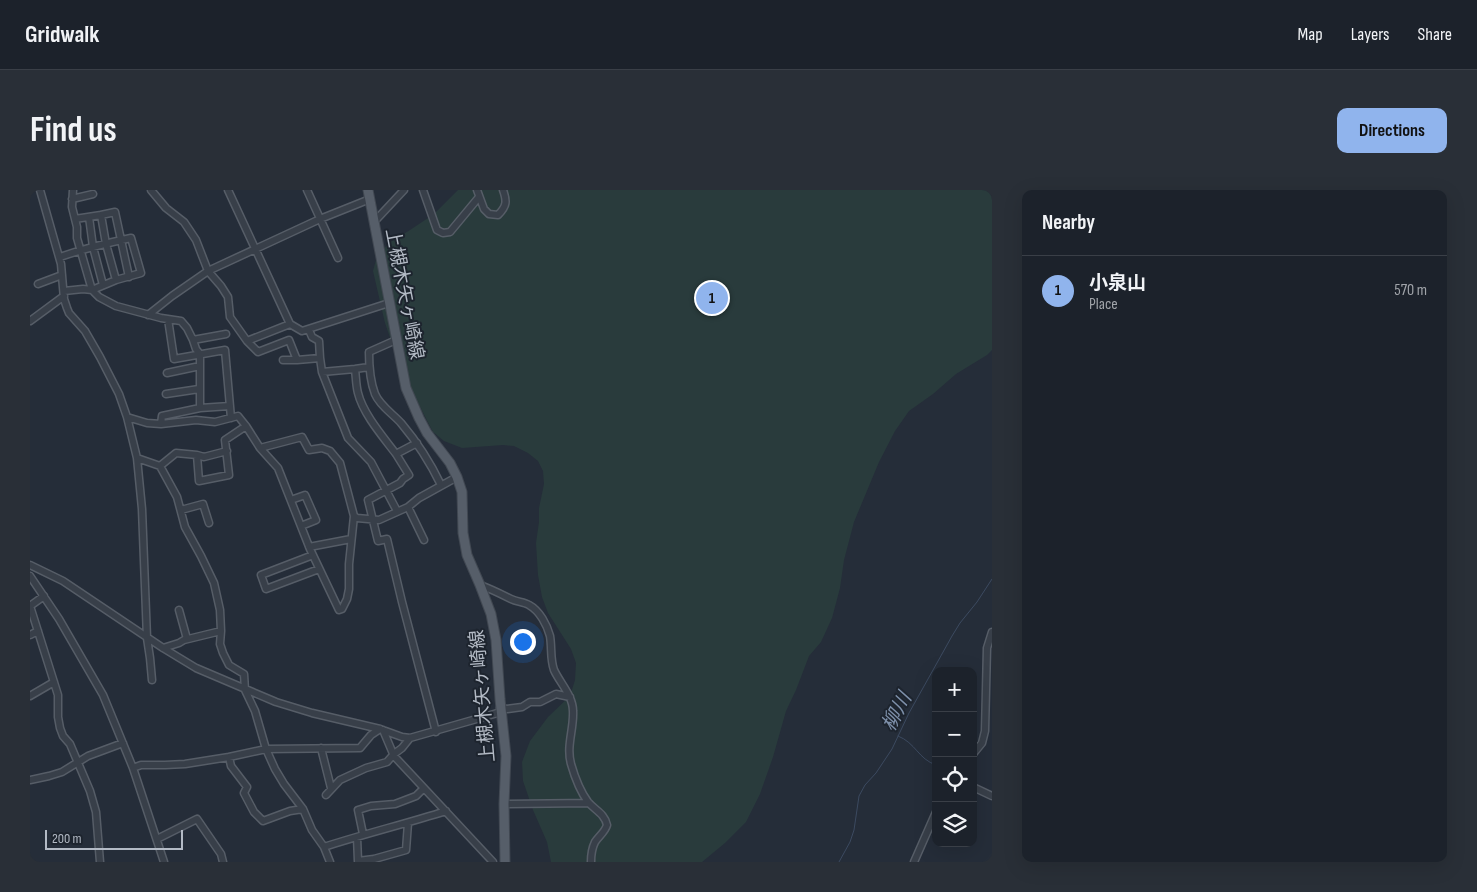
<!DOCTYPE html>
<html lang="en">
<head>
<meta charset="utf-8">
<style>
  body { margin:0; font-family:"Sofia Sans Condensed","Noto Sans JP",sans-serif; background:#292f37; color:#f1f3f6 }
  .controls { position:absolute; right:15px; bottom:15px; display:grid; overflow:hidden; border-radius:10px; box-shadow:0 5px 20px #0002 }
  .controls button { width:45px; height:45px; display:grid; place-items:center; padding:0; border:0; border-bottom:1px solid #3a3f47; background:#1c222b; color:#f1f3f6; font:25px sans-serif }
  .scale { position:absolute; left:15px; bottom:12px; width:138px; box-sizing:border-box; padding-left:5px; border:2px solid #b3bac5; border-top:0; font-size:14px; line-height:18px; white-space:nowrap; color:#b3bac5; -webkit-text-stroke:4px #1d242e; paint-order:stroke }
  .you { position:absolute; left:492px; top:451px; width:18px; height:18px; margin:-12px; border:4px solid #fff; border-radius:50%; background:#1a73e8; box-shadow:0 0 0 8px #1a73e833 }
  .badge { display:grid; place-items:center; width:32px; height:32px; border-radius:50%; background:#90b4ed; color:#111; font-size:16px; font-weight:700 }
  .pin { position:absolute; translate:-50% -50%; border:2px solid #fff; box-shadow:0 1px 5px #0006 }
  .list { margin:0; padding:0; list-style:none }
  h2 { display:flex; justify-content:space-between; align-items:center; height:65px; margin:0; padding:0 20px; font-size:21px }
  h2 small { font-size:16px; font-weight:400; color:#a0a4a9 }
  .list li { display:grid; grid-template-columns:32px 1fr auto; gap:15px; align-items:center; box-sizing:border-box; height:70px; padding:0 20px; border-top:1px solid #3a3f47 }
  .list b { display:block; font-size:19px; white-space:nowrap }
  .list p { margin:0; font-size:16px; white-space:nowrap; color:#a0a4a9 }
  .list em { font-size:16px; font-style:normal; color:#a0a4a9 }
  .icon { flex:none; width:28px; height:28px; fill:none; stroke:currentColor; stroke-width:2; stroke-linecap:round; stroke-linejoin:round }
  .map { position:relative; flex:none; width:962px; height:672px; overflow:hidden; border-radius:10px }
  header { display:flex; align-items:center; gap:30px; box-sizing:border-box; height:70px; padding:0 25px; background:#1c222b; border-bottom:1px solid #3a3f47 }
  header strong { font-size:24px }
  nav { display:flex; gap:28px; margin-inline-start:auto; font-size:18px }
  .intro { display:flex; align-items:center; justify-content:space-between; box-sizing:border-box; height:120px; padding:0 30px }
  h1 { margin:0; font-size:35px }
  .button { padding:12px 22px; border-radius:10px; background:#90b4ed; color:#111; font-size:18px; font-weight:700 }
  main { display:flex; gap:30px; padding:0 30px }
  aside { flex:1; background:#1c222b; border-radius:10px; box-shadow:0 5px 20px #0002 }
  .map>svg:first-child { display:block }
</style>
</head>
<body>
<header>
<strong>Gridwalk</strong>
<nav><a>Map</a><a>Layers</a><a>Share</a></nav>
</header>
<div class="intro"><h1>Find us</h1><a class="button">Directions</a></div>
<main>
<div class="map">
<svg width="962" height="672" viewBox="0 0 962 672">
  <rect width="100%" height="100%" fill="#252d39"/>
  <path fill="#293b3c" d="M428,0h534v160l-5,5 -31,19 -23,20 -24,17 -14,20 -16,31 -25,60 -10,38 -4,28 -8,30 -11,24 -12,14 -13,34 -10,21 -13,46 -13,37 -14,28 -21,21 -23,19h-151l-4,-20 -14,-32 -10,-29 -1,-19 8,-21 18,-24 22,-21 5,-16 1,-17 -5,-14 -23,-36 -6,-16 -4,-22 -2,-32 3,-21v-14l5,-24 -1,-13 -5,-10 -10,-8 -14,-7 -11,-1 -41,3 -18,-7 -11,-9 -31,-60 -17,-49 -12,-52 4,-15 12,-13 21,-13 24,-16z"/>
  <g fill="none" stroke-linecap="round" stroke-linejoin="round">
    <path stroke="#3c4a60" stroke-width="1" d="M868,546c18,7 20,23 38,29
      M809,672l11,-20 4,-12 5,-34 6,-11 11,-12 16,-24 17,-36 43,-77 8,-13 17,-21 15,-23"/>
    <defs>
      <path id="minor" d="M10,0l21,74 3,35 3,9 2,5 16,18 15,26 19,37 8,23 10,41 5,51 5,129 3,20 2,22
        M43,0l-1,17 5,20v11l15,52 7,7 17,9 45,12 20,3 6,7 6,12 33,-6
        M121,0l15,18 18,14 12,18 12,31 13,15 7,11 2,20 17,24 43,-17
        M198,0l62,134 12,7 87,-28
        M277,0l31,68
        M393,0l14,40 6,3 7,-1 29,-35
        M447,0l7,19 5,5 9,1c9,-9 9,-14 5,-25
        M42,9l21,-5
        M59,27l4,30 10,38
        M45,29l26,-4
        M344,32l30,-32
        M30,67c23,-8 47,-14 71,-19l10,35 -25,7 -10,-36 -5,-29 14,-3 14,65
        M8,94l24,-9
        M34,101l19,-2 9,1 24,-10
        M118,125l24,-19 36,-25 112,-52 50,-20
        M138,129l6,40 51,-9 6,68
        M0,131l34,-25
        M279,140l3,7 7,4 1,17
        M163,150l3,9 4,5v54l30,-2
        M366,150l-27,12c0,14 1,29 6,42 5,12 18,20 26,29 16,19 29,39 40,62
        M217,151l11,11 31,-12 8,20 23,-2 2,14
        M253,170h14
        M339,177l-14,2 -33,3 26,66 23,24 26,49
        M325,179c1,8 1,17 3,24 5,21 26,45 38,61l21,-11
        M137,183l33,-7
        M136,204l33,-5
        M97,227l20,6 14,1 35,-4 19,2 23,-6 8,10 14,22 18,20 32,81 29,61 3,-1 5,-10 2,-10v-25l5,-48 -14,-53 -10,-12 -8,-3 -13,2 -7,-13 -42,11
        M131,234l1,-8 38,-8
        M366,264l13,21 -6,4 -3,4 -32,17 10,41 9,-2 15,63 34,130
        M167,265l7,2 23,-6
        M107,268l23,8 17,31 8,30 16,29 13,27 6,27 1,21 -1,13 3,9 6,12 15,9 1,16 10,21 11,38 9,20 9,15 19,25 9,21 12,17 6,15
        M130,276l16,-13 21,2 2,26 30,-6 -4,-35 21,-14
        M261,310l14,-5 11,25 -15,6
        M378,317l16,33
        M151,320l22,-6 6,19
        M324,326l3,2 22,2 29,-13 11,-9 38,-21
        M279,357l42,-8
        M283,365l-52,20 5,14 53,-20
        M0,375l33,16 100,67 33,20 80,34 36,11 68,16 22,8 8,1 91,-26
        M0,386l29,43 44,76 30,73 31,94
        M450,395c11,4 21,9 31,14 6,3 13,3 18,6 11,6 18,20 21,31 2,12 0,23 4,34 6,13 19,26 19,41 1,18 -7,35 -2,53 4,14 9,27 17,38 7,8 17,12 19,23 -2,7 -8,11 -12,17 -3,6 -4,13 -4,20
        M14,406l-14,10 28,89v22l2,11 3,8 7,8 20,47 6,21 4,50
        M149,420l8,29
        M0,445l8,-4
        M133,458l16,-5 5,-3 37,-9
        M0,506l24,-14
        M470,518l7,1 15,-2 8,-5h10l16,-8 14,3
        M353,540l11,26 99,106
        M291,558l10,40
        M943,564l9,-11 3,-12 2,-83 5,-16
        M199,567l2,9 16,21 -3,6 10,19 9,9 27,-10 13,-2
        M103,578l8,-3h24l20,-1 44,-7 37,-8 94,-1 11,-13 9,-6
        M0,590l19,-4 13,-4 26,-16 35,-13
        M943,597l19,9
        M296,605l14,-15 26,-12 21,-6 7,-8 8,-6 8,-10
        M474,614l85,-1
        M333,644l-5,-24 13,-4 24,-2 21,-8 8,-8
        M327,647l1,24 16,-2 32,-9 2,-27
        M127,649l40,-20 24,35 2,8
        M294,657c40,-13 81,-23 122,-36
        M884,672l22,-50"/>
      <path id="major" d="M338,0l38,198 13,30 8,15 23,30 7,14 5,15 1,41 4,22 13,30 11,29 5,26 4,59 6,57 -2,48 1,58"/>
    </defs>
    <use href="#minor" stroke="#565d67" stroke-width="9"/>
    <use href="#major" stroke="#414852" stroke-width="11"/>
    <use href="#minor" stroke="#383f49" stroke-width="6"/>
    <use href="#major" stroke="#565e69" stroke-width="9"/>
  </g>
  <g text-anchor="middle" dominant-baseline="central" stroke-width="4" stroke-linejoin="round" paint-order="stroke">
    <g font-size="19" fill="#b3bac5" stroke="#1d242e">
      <text transform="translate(374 104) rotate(79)">上槻木矢ヶ崎線</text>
      <text transform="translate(453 506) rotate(-95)">上槻木矢ヶ崎線</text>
    </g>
    <g font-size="20" font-style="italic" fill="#7e90aa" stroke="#1d242e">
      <text transform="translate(867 522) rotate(-62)">柳川</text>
    </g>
  </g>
</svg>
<div class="controls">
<button>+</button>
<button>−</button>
<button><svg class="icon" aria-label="locate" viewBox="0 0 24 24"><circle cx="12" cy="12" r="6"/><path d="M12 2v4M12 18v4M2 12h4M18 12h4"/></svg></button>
<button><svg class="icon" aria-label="layers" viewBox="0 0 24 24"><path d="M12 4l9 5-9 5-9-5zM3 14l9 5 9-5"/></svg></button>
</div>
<div class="scale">200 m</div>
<div class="you"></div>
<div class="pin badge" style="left:682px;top:108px">1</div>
</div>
<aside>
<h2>Nearby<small></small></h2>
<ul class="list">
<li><span class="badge">1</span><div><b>小泉山</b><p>Place</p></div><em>570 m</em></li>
</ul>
</aside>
</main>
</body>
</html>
